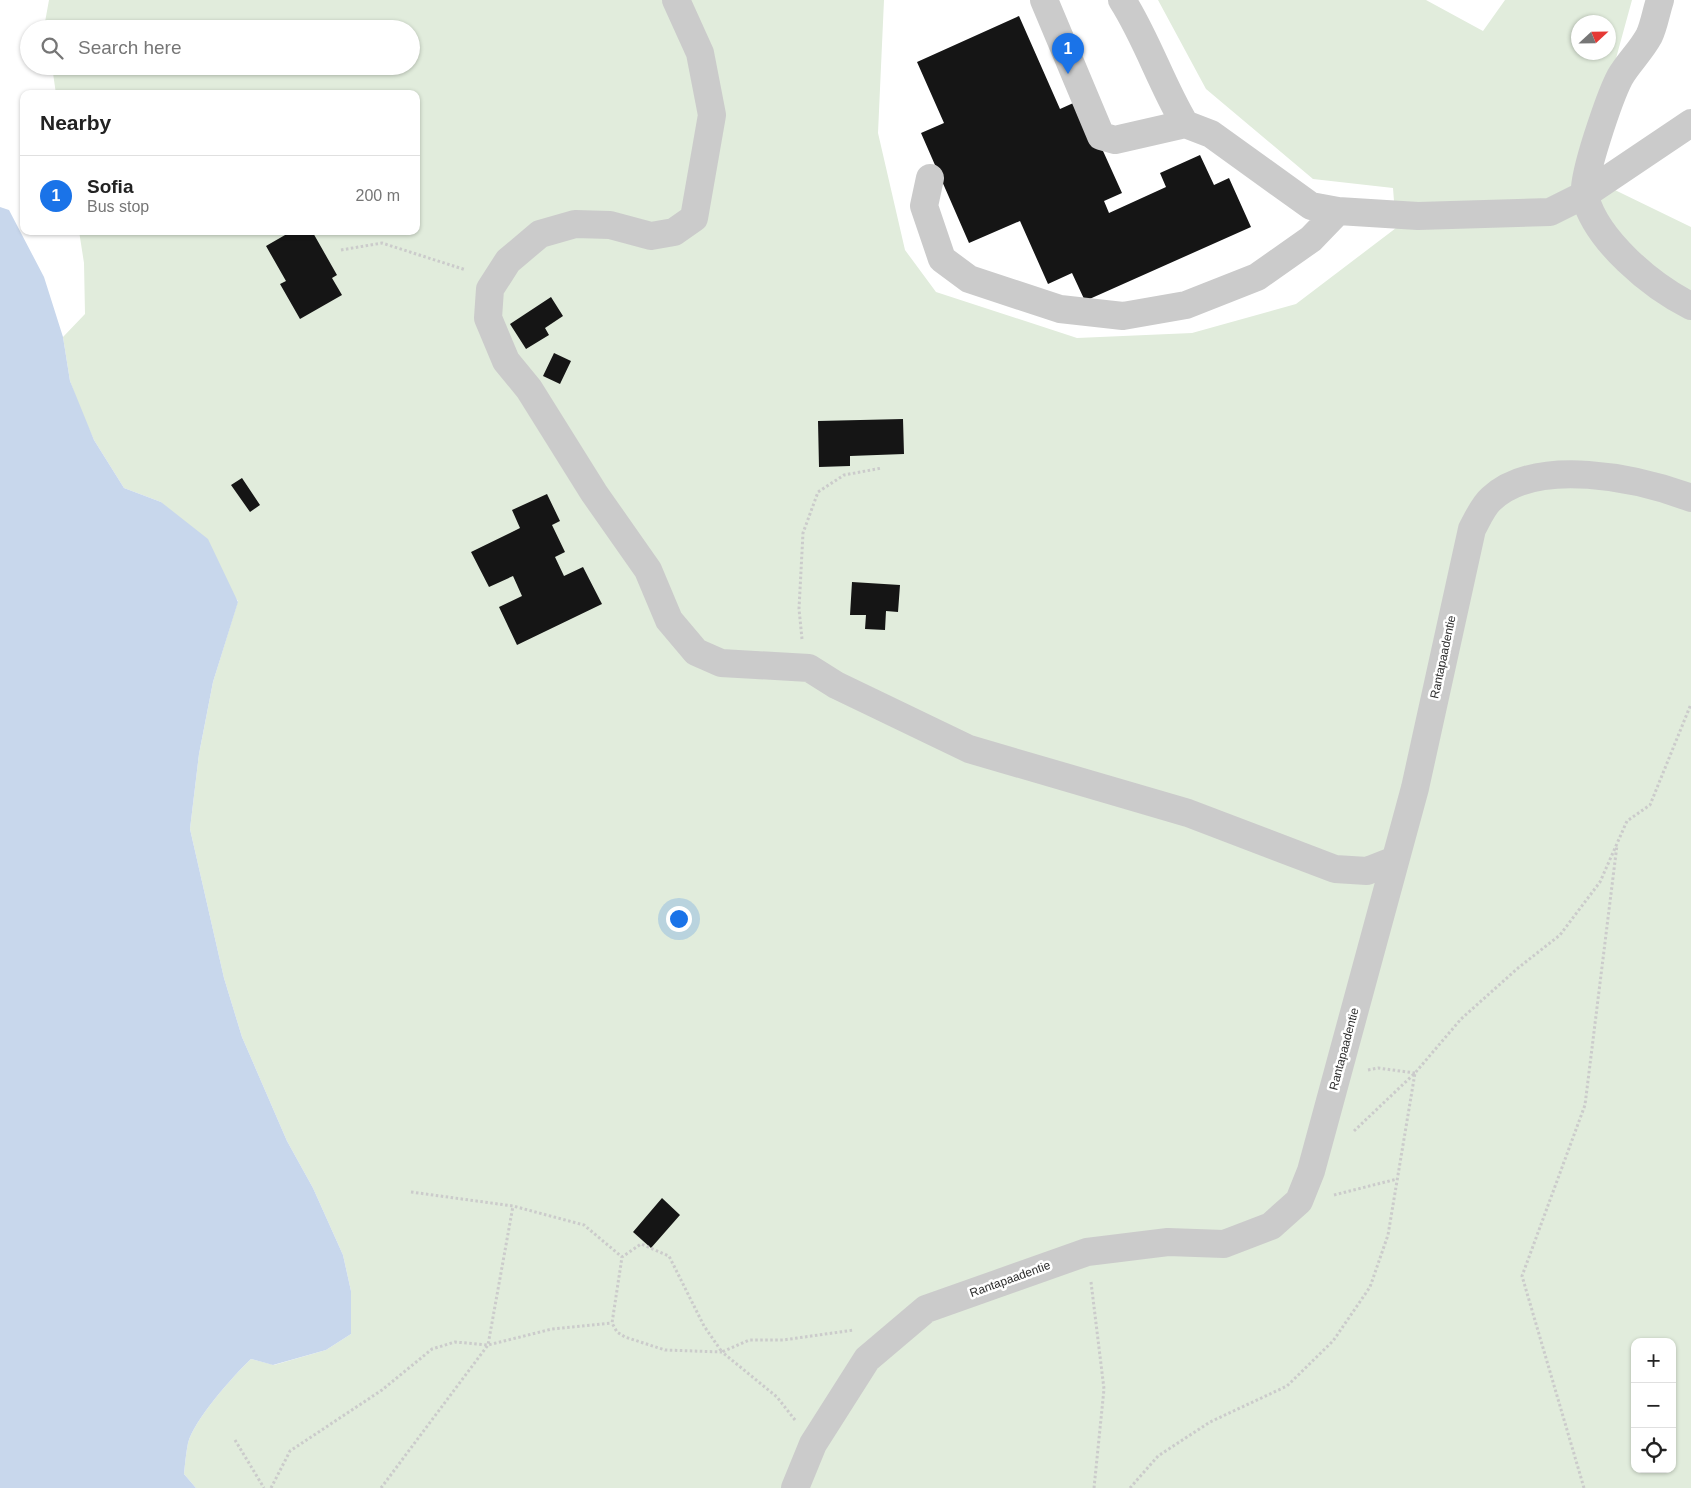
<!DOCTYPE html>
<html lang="en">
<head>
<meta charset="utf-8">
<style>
  body { margin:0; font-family:Arial,sans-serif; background:#f6f6f6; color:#222 }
  .controls { position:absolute; right:15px; bottom:15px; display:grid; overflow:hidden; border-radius:10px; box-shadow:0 1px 4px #0004 }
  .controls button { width:45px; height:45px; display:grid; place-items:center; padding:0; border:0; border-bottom:1px solid #e0e0e0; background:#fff; color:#222; font:25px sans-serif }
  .compass { position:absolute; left:1571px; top:15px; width:45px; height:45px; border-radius:50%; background:#fff; box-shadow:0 1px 4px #0004; rotate:68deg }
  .you { position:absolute; left:678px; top:918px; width:18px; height:18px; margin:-12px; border:4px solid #fff; border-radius:50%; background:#1a73e8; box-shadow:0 0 0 8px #1a73e833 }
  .badge { display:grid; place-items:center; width:32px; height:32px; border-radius:50%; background:#1a73e8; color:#fff; font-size:16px; font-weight:700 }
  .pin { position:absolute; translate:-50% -41px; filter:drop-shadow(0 1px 2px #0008) }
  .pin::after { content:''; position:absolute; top:26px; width:18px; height:15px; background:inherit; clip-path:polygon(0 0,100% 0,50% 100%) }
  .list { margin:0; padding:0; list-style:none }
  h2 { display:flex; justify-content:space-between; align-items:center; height:65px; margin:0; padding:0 20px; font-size:21px }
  h2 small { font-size:16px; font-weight:400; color:#767676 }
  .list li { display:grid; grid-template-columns:32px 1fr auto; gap:15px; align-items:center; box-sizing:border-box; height:80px; padding:0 20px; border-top:1px solid #e0e0e0 }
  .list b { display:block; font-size:19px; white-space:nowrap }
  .list p { margin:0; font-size:16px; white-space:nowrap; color:#767676 }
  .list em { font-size:16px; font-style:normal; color:#767676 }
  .icon { flex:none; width:28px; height:28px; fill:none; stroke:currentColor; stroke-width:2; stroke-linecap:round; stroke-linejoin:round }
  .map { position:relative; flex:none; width:1691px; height:1488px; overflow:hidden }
  .search { position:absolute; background:#fff; box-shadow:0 1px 4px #0004; left:20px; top:20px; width:400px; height:55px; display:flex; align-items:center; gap:12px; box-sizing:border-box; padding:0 18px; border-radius:28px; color:#767676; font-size:19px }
  .panel { position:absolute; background:#fff; box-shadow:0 1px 4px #0004; left:20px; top:90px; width:400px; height:145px; border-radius:10px }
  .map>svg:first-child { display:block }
</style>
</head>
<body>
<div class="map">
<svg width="1691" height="1488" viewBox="0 0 1691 1488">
  <rect width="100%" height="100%" fill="#fff"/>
  <path fill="#e1ecdc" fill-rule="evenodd" d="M49,0h835l-6,133 27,117 31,42 141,46 115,-5 104,-29 100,-76 -3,-40 -80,-9 -107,-90 -48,-89h268l57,31 22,-31h127l-48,175 107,52v1261h-1495l-12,-14c1,-10 2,-21 4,-31 6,-23 45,-67 63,-84l23,6 52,-15 25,-16v-43l-8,-36 -30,-67 -26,-47 -45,-104 -18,-59 -34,-149 9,-75 14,-72 25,-81 -77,-99 -37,-14 -30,-48 -14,-31 -10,-28 -7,-44 22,-23 -1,-51 -5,-32h337v-137h-360l-4,-28h359v-37h-365l-1,-7zM1578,22h30v30h-30zM1635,1342h37v127h-37z"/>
  <path fill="#c8d7ec" d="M0,207l9,3 35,67 19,60 7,44 24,59 30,48 37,14 47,37 30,63 -25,80 -14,72 -9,75 34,149 18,59 45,104 26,47 30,67 8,36v43l-25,16 -53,15 -22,-6c-18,17 -57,61 -63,84 -2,10 -3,21 -4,31l12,14h-196z"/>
  <path fill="#151515" d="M1019,16l41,93 20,-9 42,93 -18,8 5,12 57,-26 -6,-14 40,-18 14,30 15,-7 22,49 -166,74 -13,-28 -24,11 -28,-63 -51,22 -48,-110 23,-10 -27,-61z
    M292,231h20l25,44 -5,3 10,17 -42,24 -20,-35 6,-3 -20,-35z
    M551,297l12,19 -18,12 4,7 -23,14 -16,-25z
    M554,353l17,8 -11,23 -17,-8z
    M903,419l1,35 -54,2v10l-31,1 -1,-46z
    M242,478l18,27 -10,7 -19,-27z
    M547,494l13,27 -8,4 13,27 -10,5 9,19 19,-9 19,37 -85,41 -18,-38 23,-11 -9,-20 -24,11 -18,-35 49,-24 -8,-18z
    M852,582l48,3 -2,27 -12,-1 -1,19 -20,-1 1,-14h-16z
    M662,1198l18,17 -29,33 -18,-16z"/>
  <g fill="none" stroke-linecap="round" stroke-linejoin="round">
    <path stroke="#cbcbcb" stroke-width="3" stroke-dasharray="2.5 2.5" stroke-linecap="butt" d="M341,250l41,-7 84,27
      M802,639l-3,-30 4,-76 15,-41 26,-17 38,-7
      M1368,1070l10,-2 37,5
      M1354,1131l61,-58
      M411,1192l102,14 71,19 38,32
      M1334,1195l63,-16
      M1091,1282l13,107 -10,99
      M795,1420l-18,-23 -55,-45 -57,-2 -40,-13 -8,-5 -5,-9 10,-66 19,-13 28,12 35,70 18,26 27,-12h34l71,-10
      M235,1440l29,48
      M271,1488l19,-37 92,-61 50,-41 23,-7 33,3 64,-16 60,-6
      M381,1488l107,-143 25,-139
      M1130,1488l28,-32 52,-34 77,-36 46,-45 37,-54 18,-52 27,-162 46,-54 57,-51 42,-33 40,-53 27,-61 23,-16 41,-101
      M1584,1488l-62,-212 63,-171 32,-260"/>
    <path stroke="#cbcbcb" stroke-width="28" d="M676,0l24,53 12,62 -18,103 -20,14 -23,4 -41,-11 -35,-1 -35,10 -32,27 -18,28 -2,29 18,43 23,28 65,104 54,77 21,50 27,32 25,11 88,5 27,17 133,64 219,64 147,56 32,2 28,-11
      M1044,0l57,136 14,4 70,-16 26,10 100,72 27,5 80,5 132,-4 34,-17 107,-72
      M1122,0c25,39 39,84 63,124
      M1660,0c-4,12 -6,26 -11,36 -8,15 -21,27 -29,41 -9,17 -40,104 -35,120 12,44 66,89 106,109
      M930,178l-6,28 18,53 27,20 91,30 63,7 63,-11 71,-28 54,-38 27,-28
      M795,1488l18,-44 54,-85 59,-50 161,-57 81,-10 56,2 47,-18 28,-25 12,-30 104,-383 57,-259c5,-9 11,-23 19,-30 46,-43 147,-21 200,-1"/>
  </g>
  <g text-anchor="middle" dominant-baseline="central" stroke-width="5" stroke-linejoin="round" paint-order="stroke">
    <g font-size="12" fill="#2e2e2e" stroke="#fff">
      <text transform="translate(1443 657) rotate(-78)">Rantapaadentie</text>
      <text transform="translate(1344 1049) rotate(-75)">Rantapaadentie</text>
      <text transform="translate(1010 1279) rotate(-20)">Rantapaadentie</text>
    </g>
  </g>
</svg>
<div class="controls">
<button>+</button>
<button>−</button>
<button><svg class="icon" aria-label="locate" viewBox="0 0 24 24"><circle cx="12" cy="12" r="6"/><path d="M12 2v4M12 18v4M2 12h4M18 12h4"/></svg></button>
</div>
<svg class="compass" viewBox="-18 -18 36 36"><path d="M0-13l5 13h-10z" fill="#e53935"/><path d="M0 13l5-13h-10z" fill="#767676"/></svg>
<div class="you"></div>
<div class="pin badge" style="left:1068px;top:74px">1</div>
<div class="search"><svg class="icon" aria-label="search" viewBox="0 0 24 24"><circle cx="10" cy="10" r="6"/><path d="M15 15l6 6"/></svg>Search here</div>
<section class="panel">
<h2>Nearby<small></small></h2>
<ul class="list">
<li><span class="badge">1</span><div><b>Sofia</b><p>Bus stop</p></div><em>200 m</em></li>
</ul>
</section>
</div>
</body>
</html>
